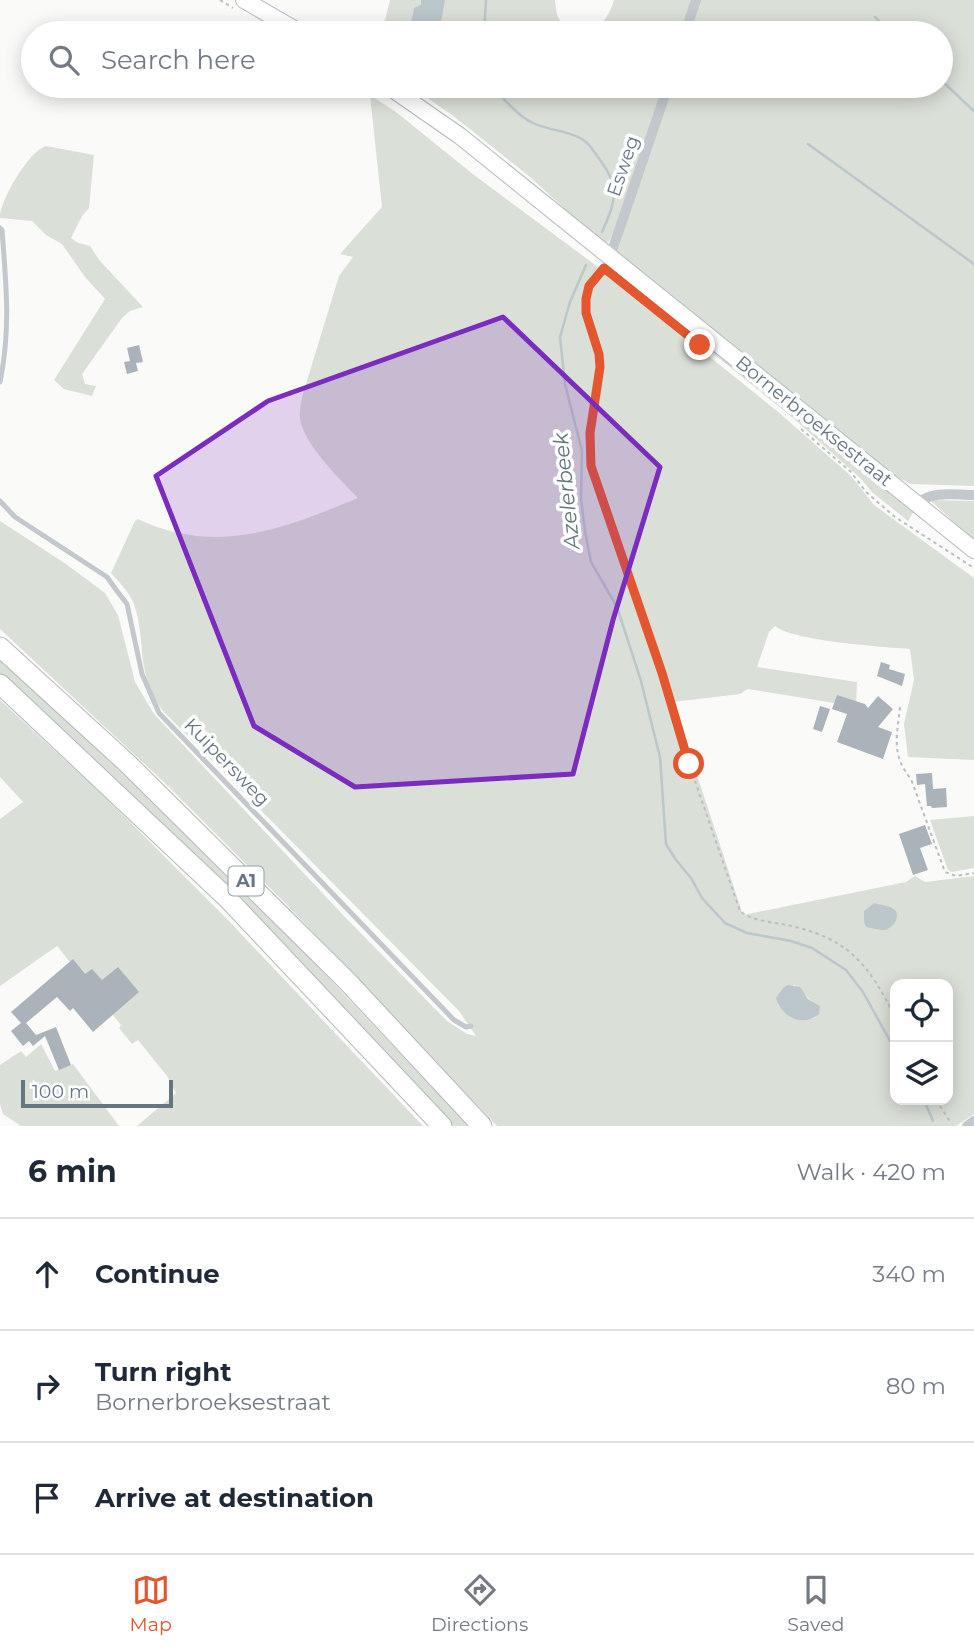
<!DOCTYPE html>
<html lang="en">
<head>
<meta charset="utf-8">
<style>
  body { margin:0; font-family:Montserrat,sans-serif; background:#f6f6f7; color:#1f2937 }
  .controls { position:absolute; right:21px; bottom:21px; display:grid; overflow:hidden; border-radius:14px; box-shadow:0 4px 18px #0003 }
  .controls button { width:63px; height:63px; display:grid; place-items:center; padding:0; border:0; border-bottom:2px solid #e0e1e3; background:#fff; color:#1f2937; font:35px sans-serif }
  .scale { position:absolute; left:21px; bottom:18px; width:152px; box-sizing:border-box; padding-left:7px; border:4px solid #657683; border-top:0; font-size:19px; line-height:24px; white-space:nowrap; color:#657683; -webkit-text-stroke:5px #fff; paint-order:stroke }
  .stop { position:absolute; width:21px; height:21px; margin:-16px; border:5px solid #e4572e; border-radius:50%; background:#fff }
  .stop.end { background:#e4572e; border-color:#fff; box-shadow:0 2px 7px #0008 }
  .list { margin:0; padding:0; list-style:none }
  h2 { display:flex; justify-content:space-between; align-items:center; height:91px; margin:0; padding:0 28px; font-size:30px }
  h2 small { font-size:23px; font-weight:400; color:#747a83 }
  .list li { display:grid; grid-template-columns:46px 1fr auto; gap:21px; align-items:center; box-sizing:border-box; height:112px; padding:0 28px; border-top:2px solid #e0e1e3 }
  .list b { display:block; font-size:26px; white-space:nowrap }
  .list p { margin:0; font-size:23px; white-space:nowrap; color:#747a83 }
  .list em { font-size:23px; font-style:normal; color:#747a83 }
  .icon { flex:none; width:38px; height:38px; fill:none; stroke:currentColor; stroke-width:2; stroke-linecap:round; stroke-linejoin:round }
  .map { position:relative; flex:none; width:974px; height:1126px; overflow:hidden }
  .search { position:absolute; background:#fff; box-shadow:0 4px 18px #0003; left:21px; right:21px; top:21px; height:77px; display:flex; align-items:center; gap:18px; box-sizing:border-box; padding:0 24px; border-radius:38px; color:#747a83; font-size:26px }
  .sheet { height:427px; background:#fff }
  nav { display:flex; justify-content:space-around; align-items:center; box-sizing:border-box; height:98px; border-top:2px solid #e0e1e3; background:#fff; font-size:19px; color:#747a83 }
  nav a { display:grid; justify-items:center; gap:4px }
  nav .on { color:#e4572e }
  .map>svg:first-child { display:block }
</style>
</head>
<body>
<div class="map">
<svg width="974" height="1126" viewBox="0 0 974 1126">
  <rect width="100%" height="100%" fill="#fafaf8"/>
  <path fill="#dadfd7" fill-rule="evenodd" d="M390,0h165c1,16 5,28 21,33h-194z
    M614,0h79l-11,33h-101c20,-5 27,-14 33,-33z
    M699,0h275v486l-63,-2 -23,-11 -265,-213 -6,-8 54,-166h270v-53h-253z
    M410,86h255l-44,132 -12,24 -7,1 -72,-66 -78,-62z
    M370,95l26,17 78,63 128,95 175,141 74,65 23,29 100,73v182l-66,-3 -4,-33 10,-44 -4,-31c-27,-2 -117,-8 -135,-23l-6,6 -12,35 100,15 -1,26 -21,-7 -1,2 -86,-14 -8,5 -67,8 70,213 163,-33 9,-6 10,6 49,-6v238l-18,12h-459l-212,-223 -119,-119 -166,-155v-108l66,43 39,29 13,22 17,67 19,32 189,201 104,106 20,13 9,2 -17,-25 -297,-301c-27,-38 -15,-67 -28,-106 -4,-11 -15,-22 -23,-31l24,-52 3,-2c78,37 145,10 220,-21 -17,-18 -54,-53 -58,-79 -1,-7 1,-15 2,-22l37,-121 14,-19 -13,-3 42,-47zM895,984h53v116h-53zM794,985c11,7 14,16 26,21l-5,12c-15,3 -30,0 -37,-14z
    M46,146l48,9 -5,53 -7,8 -11,22 7,5 12,3 10,15 43,46 -13,4 -8,7 -40,56 3,10 11,2 -4,10 -28,-7 -10,-9 51,-81 -20,-22 -23,-33 -16,-9 -14,-14 -32,-3c0,-18 29,-67 46,-72z
    M608,263l307,246 -7,12 -35,-28 -14,-16 -66,-59 -187,-151z
    M930,500l44,1v40z
    M0,656l72,65 159,154 238,251h-18c-146,-154 -293,-309 -451,-452z
    M0,700l104,96 123,123 196,207h-286l39,-33 -9,-17 -29,-36 -6,4 -13,-16 2,-3 -64,-79 -57,40v-167l23,-17 -23,-25z
    M974,816v52l-22,4 -4,-2 -18,-50z
    M41,1044l14,27 18,-7 46,62h-98l-18,-12 -3,-10v-39l21,-14 5,6z"/>
  <path fill="#bbc7cb" d="M421,0h24l-6,33h-30l5,-25 7,-3z
    M874,903c6,2 13,2 18,5 11,5 2,21 -8,22 -5,0 -12,-2 -18,-3l-2,-5v-11z
    M788,985l12,2 8,12 12,7 -1,8c-16,14 -38,3 -43,-16l7,-10z"/>
  <g fill="none" stroke-linecap="round" stroke-linejoin="round">
    <path stroke="#bbc7cb" stroke-width="2.5" d="M875,17l16,16
      M484,33l2,-33
      M941,80l33,31
      M494,86c6,11 27,32 39,37 14,7 32,7 47,15 7,3 10,8 15,15 24,32 24,41 7,79
      M808,144l166,120
      M586,265l-16,37 -10,35 5,47 17,67 -1,48 4,32 6,31 26,45 24,74 19,76 6,87 10,16 15,18 11,20 23,25 22,10 44,8 21,7 34,22 17,22 32,58
      M924,1100l9,21"/>
  </g>
  <path fill="#aab3b9" d="M139,345l4,17 -7,1 2,8 -11,3 -3,-12 6,-1 -3,-13z
    M881,662l9,3 -1,4 16,5 -3,12 -25,-10z
    M837,695l28,9 3,4 10,-12 15,13 -15,18 14,5 -9,27 -46,-17 10,-28 -15,-5z
    M820,706l10,3 -8,23 -9,-3z
    M932,773l1,16 13,-1 1,19 -15,1 -1,-2h-4l-2,-22 -8,1 -1,-11z
    M925,825l7,19 -12,4 8,22 -15,5 -14,-41z
    M73,959l12,15 7,-5 10,11 16,-13 21,25 -46,40 -20,-24 -3,3 -13,-14 -31,26 10,12 20,-8 15,38 -12,5 -14,-34 -12,10 -4,-5 -6,5 -12,-15 10,-8 -10,-11z"/>
  <g fill="none" stroke-linecap="round" stroke-linejoin="round">
    <defs>
      <path id="secondary" d="M244,0l57,33
        M388,86l72,50 514,414"/>
      <path id="highway" d="M0,647l127,116 220,218 135,145
        M0,684l227,214 215,228"/>
    </defs>
    <use href="#secondary" stroke="#b3babf" stroke-width="18"/>
    <use href="#highway" stroke="#b4b9bd" stroke-width="21"/>
    <path stroke="#bbbfc2" stroke-width="2" stroke-dasharray="3.5 3.5" stroke-linecap="butt" d="M220,0l13,8
      M365,86l12,7
      M604,267l-15,19 -3,13v14l13,41 1,13 -10,66 1,33 28,85 10,23 33,99 16,59 62,179c12,10 31,11 47,14 61,13 81,38 108,92
      M801,429l50,43 15,20 29,25 79,51
      M900,707c-3,29 -9,48 11,72l34,93 11,4 18,-3
      M936,1100l15,23"/>
    <path stroke="#c3c8cc" stroke-width="5" d="M0,228l2,2c4,53 9,99 -2,152
      M0,501l15,16 92,60 10,14 10,13 15,70 17,39 295,307 12,7 5,-1"/>
    <path stroke="#c3c8cc" stroke-width="10" d="M685,33l11,-33
      M610,257l58,-171
      M917,504c15,-14 38,-9 57,-9
      M967,1126l7,-5"/>
    <use href="#secondary" stroke="#fff" stroke-width="16"/>
    <use href="#highway" stroke="#fff" stroke-width="19"/>
  </g>
  <g fill="none" stroke-linecap="round" stroke-linejoin="round">
    <path stroke="#e4572e" stroke-width="9" d="M689,764l-27,-91 -71,-207 -1,-33 10,-66 -1,-13 -13,-41v-14l3,-13 15,-18 96,77"/>
  </g>
  <path fill="#7b2cbf" fill-opacity="0.2" stroke="#7b2cbf" stroke-width="5" stroke-linejoin="round" d="M503,317l157,150 -47,153 -40,154 -218,13 -101,-61 -98,-250 112,-75z"/>
  <g text-anchor="middle" dominant-baseline="central" stroke-width="7" stroke-linejoin="round" paint-order="stroke">
    <rect fill="#fff" stroke="#939fa8" stroke-width="2" x="228.5" y="866.5" width="35" height="29" rx="5"/>
    <g font-size="18" font-weight="bold" fill="#657683">
      <text x="246" y="881">A1</text>
    </g>
    <g font-size="19" fill="#657683" stroke="#fff">
      <text transform="translate(623 166) rotate(-71)">Esweg</text>
      <text transform="translate(814 421) rotate(39)">Bornerbroeksestraat</text>
      <text transform="translate(227 762) rotate(46)">Kuipersweg</text>
    </g>
    <g font-size="21" font-style="italic" fill="#60757c" stroke="#fff">
      <text transform="translate(566 491) rotate(-96)">Azelerbeek</text>
    </g>
  </g>
</svg>
<div class="controls">
<button><svg class="icon" aria-label="locate" viewBox="0 0 24 24"><circle cx="12" cy="12" r="6"/><path d="M12 2v4M12 18v4M2 12h4M18 12h4"/></svg></button>
<button><svg class="icon" aria-label="layers" viewBox="0 0 24 24"><path d="M12 4l9 5-9 5-9-5zM3 14l9 5 9-5"/></svg></button>
</div>
<div class="scale">100 m</div>
<div class="stop" style="left:689px;top:764px"></div>
<div class="stop end" style="left:700px;top:345px"></div>
<div class="search"><svg class="icon" aria-label="search" viewBox="0 0 24 24"><circle cx="10" cy="10" r="6"/><path d="M15 15l6 6"/></svg>Search here</div>
</div>
<section class="sheet">
<h2>6 min<small>Walk · 420 m</small></h2>
<ul class="list">
<li><svg class="icon" aria-label="ahead" viewBox="0 0 24 24"><path d="M12 20V5M6 11l6-6 6 6"/></svg><div><b>Continue</b></div><em>340 m</em></li>
<li><svg class="icon" aria-label="right" viewBox="0 0 24 24"><path d="M7 20v-9h11M14 6l5 5-5 5"/></svg><div><b>Turn right</b><p>Bornerbroeksestraat</p></div><em>80 m</em></li>
<li><svg class="icon" aria-label="arrive" viewBox="0 0 24 24"><path d="M6 21V4h12l-3 4 3 4H6"/></svg><div><b>Arrive at destination</b></div></li>
</ul>
</section>
<nav>
<a class="on"><svg class="icon" aria-label="map" viewBox="0 0 24 24"><path d="M3 6l6-2 6 2 6-2v14l-6 2-6-2-6 2zM9 4v14M15 6v14"/></svg>Map</a>
<a><svg class="icon" aria-label="directions" viewBox="0 0 24 24"><path d="M12 3l9 9-9 9-9-9zM9 14v-3h6M13 9l2 2-2 2"/></svg>Directions</a>
<a><svg class="icon" aria-label="saved" viewBox="0 0 24 24"><path d="M7 4h10v16l-5-4-5 4z"/></svg>Saved</a>
</nav>
</body>
</html>
